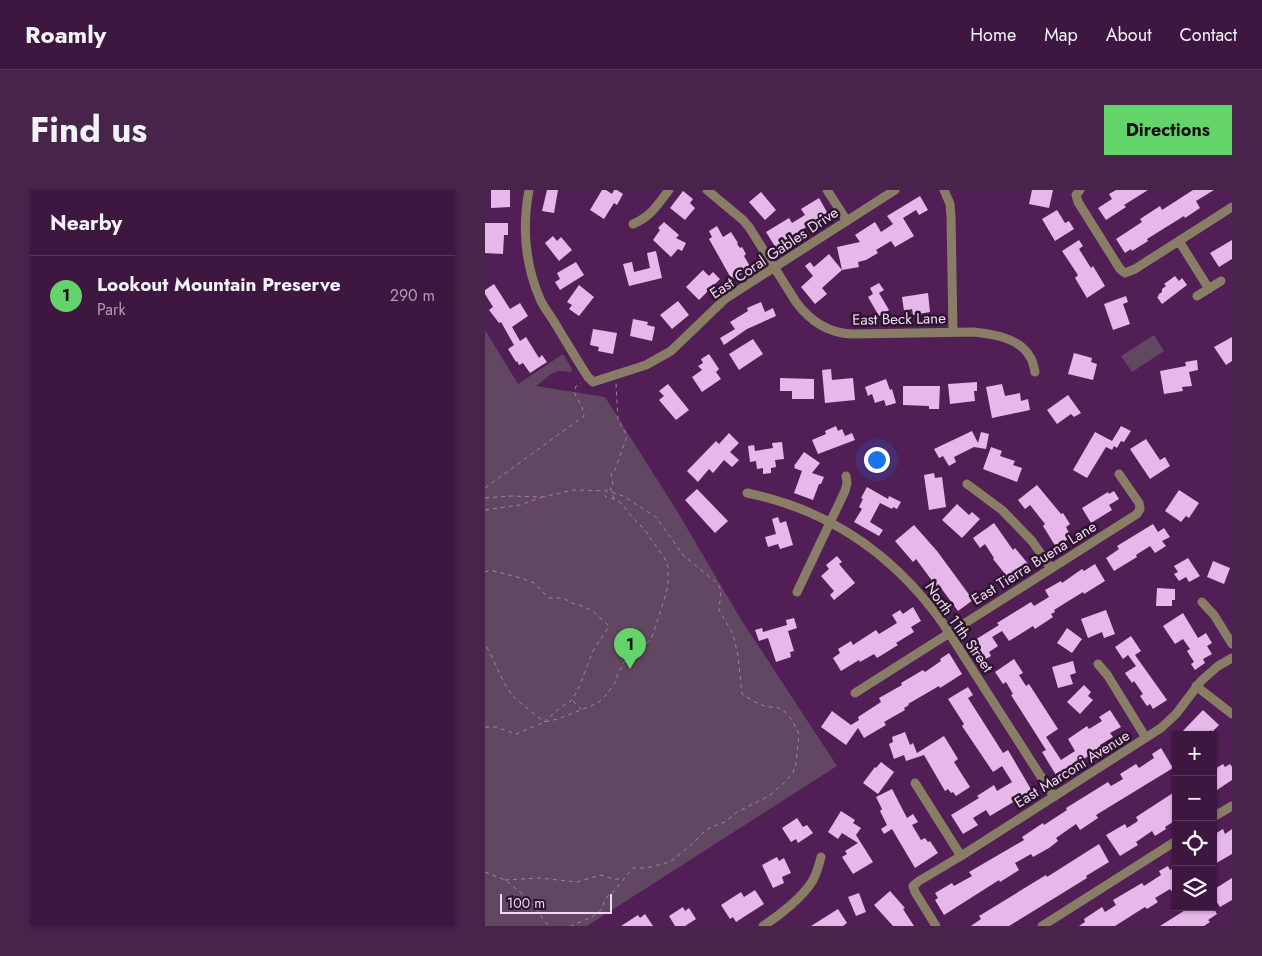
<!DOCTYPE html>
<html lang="en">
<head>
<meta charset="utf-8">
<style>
  body { margin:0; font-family:Jost,sans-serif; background:#48244b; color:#f1f3f6 }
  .controls { position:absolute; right:15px; bottom:15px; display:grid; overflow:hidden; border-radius:0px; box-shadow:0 1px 4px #0004 }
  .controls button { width:45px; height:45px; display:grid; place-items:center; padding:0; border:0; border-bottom:1px solid #563659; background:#3d1740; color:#f1f3f6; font:25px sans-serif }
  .scale { position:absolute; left:15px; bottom:12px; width:112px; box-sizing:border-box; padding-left:5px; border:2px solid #f4d6f6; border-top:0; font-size:14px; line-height:18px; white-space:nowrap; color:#f4d6f6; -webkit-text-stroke:4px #2b152c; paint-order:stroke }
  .you { position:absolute; left:391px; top:269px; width:18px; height:18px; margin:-12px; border:4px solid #fff; border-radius:50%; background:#1a73e8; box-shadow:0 0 0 8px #1a73e833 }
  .badge { display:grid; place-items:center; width:32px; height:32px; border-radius:50%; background:#63d469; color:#111; font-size:16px; font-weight:700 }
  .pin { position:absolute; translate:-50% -41px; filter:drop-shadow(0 1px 2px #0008) }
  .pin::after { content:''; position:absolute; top:26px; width:18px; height:15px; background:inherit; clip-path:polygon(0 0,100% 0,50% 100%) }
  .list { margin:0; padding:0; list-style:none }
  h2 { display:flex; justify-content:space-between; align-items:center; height:65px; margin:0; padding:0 20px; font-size:21px }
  h2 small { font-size:16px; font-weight:400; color:#ad9fb1 }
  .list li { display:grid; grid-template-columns:32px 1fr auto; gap:15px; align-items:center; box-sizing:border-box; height:80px; padding:0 20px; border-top:1px solid #563659 }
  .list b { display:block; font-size:19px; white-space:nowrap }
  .list p { margin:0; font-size:16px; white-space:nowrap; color:#ad9fb1 }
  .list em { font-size:16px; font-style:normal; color:#ad9fb1 }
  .icon { flex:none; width:28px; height:28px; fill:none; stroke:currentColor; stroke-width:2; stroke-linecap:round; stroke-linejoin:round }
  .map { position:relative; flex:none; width:747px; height:736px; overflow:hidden; border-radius:0px }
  header { display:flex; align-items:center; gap:30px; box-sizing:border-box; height:70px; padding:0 25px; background:#3d1740; border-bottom:1px solid #563659 }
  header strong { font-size:24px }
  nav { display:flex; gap:28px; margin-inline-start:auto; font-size:18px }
  .intro { display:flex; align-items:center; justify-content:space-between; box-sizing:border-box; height:120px; padding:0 30px }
  h1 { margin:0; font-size:35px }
  .button { padding:12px 22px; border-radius:0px; background:#63d469; color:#111; font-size:18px; font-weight:700 }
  main { display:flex; gap:30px; padding:0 30px }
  aside { flex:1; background:#3d1740; border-radius:0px; box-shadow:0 1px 4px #0004 }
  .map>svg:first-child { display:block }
</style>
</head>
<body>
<header>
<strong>Roamly</strong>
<nav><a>Home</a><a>Map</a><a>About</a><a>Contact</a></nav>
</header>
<div class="intro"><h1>Find us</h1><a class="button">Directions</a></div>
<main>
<aside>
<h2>Nearby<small></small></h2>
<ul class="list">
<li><span class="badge">1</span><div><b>Lookout Mountain Preserve</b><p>Park</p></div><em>290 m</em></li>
</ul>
</aside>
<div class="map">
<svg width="747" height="736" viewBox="0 0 747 736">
  <rect width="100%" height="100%" fill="#511f55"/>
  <path fill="#624763" d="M0,140l33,54 45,-30 9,15 -1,3 -12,-1 -8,3 -15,12 69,11 72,114 63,107 97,148 -250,160h-102z
    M669,145l10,16 -32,21 -11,-16z"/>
  <path fill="#e6b8e9" d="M6,0h19v17l-19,1z
    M62,0h11l-4,23 -12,-2z
    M117,0h4l6,4 2,-4h3l6,4 -6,11 -3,-2 -10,16 -14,-9z
    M547,0h21l-4,18 -20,-4z
    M631,0h32l-24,15 2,2 -20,13 -8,-12 14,-9 -3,-5z
    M708,0h21l-18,11 4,7 -15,10 -1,-2 -37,23 1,2 -16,10 -1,-2 -6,4 -9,-14 26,-17 -2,-3 20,-13 2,4z
    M198,1l10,8 -3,4 5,5 -10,12 -15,-12z
    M276,2l15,18 -11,10 -16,-18z
    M435,6l8,14 -9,5 -3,-5 -13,8 11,18 -19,11 -4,-6 -15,9 2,3 -12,7 -8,2 1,5 -17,3 -20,18 5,6 -12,10 -14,-17 12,-11 -8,-10 5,-4 4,5 15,-13 13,16 -5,-23 23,-5 -5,-7 20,-13 6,10 12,-8 -6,-8z
    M334,8l9,16 -30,18 1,2 -23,14 -10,-16 23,-14 3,5 13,-8 -4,-6z
    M572,20l8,13 4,-2 5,8 -19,12 -13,-22z
    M179,32l15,13 -3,3 10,5 -4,8 -4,-2 -7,8 -18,-17 7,-10 -2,-2z
    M0,33h23v12h-4l-1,19 -18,-1z
    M232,36l6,11 8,-5 7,11 -1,1 3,4 2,-1 4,7 -2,2 7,12 -19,12 -23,-41 3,-2 -3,-6z
    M68,46l4,5 4,-4 11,13 -13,11 -14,-18z
    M594,50l4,6 -4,3 12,19 2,-2 12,20 -18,12 -12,-20 3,-3 -16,-24z
    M747,50v19l-13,8 -9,-14z
    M171,61l6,27 -33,8 -6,-22 9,-2 2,10 16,-4 -3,-15z
    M91,72l8,13 -24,15 -5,-8 5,-3 -3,-6z
    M218,80l6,6 4,-4 7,7 -21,21 -13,-13z
    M690,86l4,5 3,-3 5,7 -25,19 -5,-7 2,-1 -1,-1 4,-3v-3l4,-3 -2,-2z
    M394,93l5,7 -5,3 10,17 -10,6 -11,-19 5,-3 -3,-6z
    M9,94l16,25 10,-6 8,13 -16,11 8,14 6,-4 13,21 3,-3 5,7 -17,11 -7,-10 -4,2 -2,-4 -1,1 -8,-13 6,-4 -13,-23 -2,1 -10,-13 4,-3 -8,-13v-4z
    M94,95l15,12 -15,19 -10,-7 3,-4 -5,-3z
    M443,103l2,19 -17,3 -1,-6 -8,2 -2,-14z
    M641,106l2,6 -5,2 7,20 -17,6 -9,-26z
    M193,111l11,14 -17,14 -12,-14z
    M276,112l4,10 8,-4 3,8 -29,13 -23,16 -4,-7 15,-9 -5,-7 18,-11 -1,-3z
    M148,129l15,3 -1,3 8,2 -3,14 -22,-5z
    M108,139l24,4 -4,21 -15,-3 1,-4 -9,-2z
    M747,147v24l-6,4 -12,-18z
    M268,149l10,15 -24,16 -10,-16z
    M589,163l18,5 -1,4 6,2 -4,16 -25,-6z
    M224,164l10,15 -3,3 5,7 -19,13 -10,-15 10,-7 -4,-4 5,-3 -2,-4z
    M712,170l1,10 -9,2 3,14 -10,1 1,4 -19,3 -4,-23 26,-5 -1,-4z
    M346,179l1,11 21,-2 2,22 -30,3 -3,-33z
    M295,188l34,1v20h-22v-8h-12z
    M401,189l4,11 2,-1 4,14 -10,3 -2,-6 -9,3 -3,-9 -4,2 -3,-9z
    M492,192v9h-3l1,10 -25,3 -2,-20z
    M183,194l21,26 -13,10 -17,-20 5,-4 -5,-5z
    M517,194l3,12 15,-3 1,8 7,-2 2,11 -38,8 -6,-31z
    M418,196h37l-1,23h-10v-3l-26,-1z
    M583,205l13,18 -7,4 -3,-3 -14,10 -10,-14z
    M351,236l2,5 4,-2 3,7 7,-3 3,7 -37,14 -6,-14 14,-6 -1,-3z
    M636,236l10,5 -7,11 -3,-1 -4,7 -3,-2 -2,4 -6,-3 -19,31 -14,-8 22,-38 17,9z
    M487,241l6,12 3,-11 8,2 -3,15 -12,-2 -20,10 2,5 -7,4 -6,-10 -4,2 -5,-9z
    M244,243l10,10 -9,9 9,8 -7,7 -8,-7 -11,13 -4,-4 -11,13 -11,-11 29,-30 3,3z
    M661,249l14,21 5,-3 5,9 -20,13 -20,-30z
    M297,252l2,17 -9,1 1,7 -5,1v5l-8,1v-6l-6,1 -1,-8 -6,1 -2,-16 6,-1 1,6 18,-3 -1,-5z
    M506,257l11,4 -2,5 15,5 -2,4 9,3 -5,14 -34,-13z
    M319,262l16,11 -8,10 12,4 -3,7h-2l-6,16 -19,-7 8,-22 -8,-3 1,-2h-1z
    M449,283l1,5 7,-1 4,30 -17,3 -5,-35z
    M552,295l24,29 2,-1 7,11 -4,3 5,10 -15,10 -13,-21 2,-2 -15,-19 -5,4 -7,-9z
    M382,297l21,12 1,-3 12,6 -4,7 -4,-2 -1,2 -12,-6 -10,19 13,8 -4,6 -25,-14 8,-13 -3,-2 4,-8 -2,-1z
    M212,299l31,32 -13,12 -30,-33z
    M694,300l20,13 -10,15 -3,-2 -5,6 -16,-11z
    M629,301l5,8 -10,6 3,5 -21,13 -9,-15 26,-16 1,2z
    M472,314l12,11 3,-3 8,7 -18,19 -20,-18z
    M293,327l2,6 6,-2 7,24 -13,4 -2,-5 -10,3 -3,-10 11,-3 -4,-15z
    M509,333l19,27 2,-2 14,17 -19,15 -17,-21 1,-1 -9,-14 -5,4 -7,-10z
    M668,334l5,8 6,-4 6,9 -8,4 4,5 -11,7 -5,-7 -14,9 1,2 -23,14 -8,-13 13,-9 -2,-3z
    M429,335l23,26 36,49 -15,11 -20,-27 -2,2 -20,-27 -3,3 -18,-21z
    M352,366l5,6 -3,2 16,19 -21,17 -4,-5 4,-4 -13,-15 8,-7 -3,-4z
    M703,368l12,18 -11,6 -3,-5 -7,4 -5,-7 4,-2 -4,-6z
    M728,371l17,7 -6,16 -17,-7z
    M610,374l10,17 -21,13 -1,-2 -29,18 1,2 -4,2 2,3 -18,12 -2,-3 -24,15 -7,-10 -10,6 6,9 -9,6 2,4 -9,5 -12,-18 29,-18 -2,-2 34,-21 3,4 15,-9 -4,-7 16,-9 1,2 20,-14 2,2z
    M672,398l18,1v11h-3v6h-16z
    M428,417l8,14 -10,6 3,5 -18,11 2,2 -21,13 -3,-4 -14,8 -1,-2 -18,11 -8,-13 7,-5 -2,-4 13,-8 2,4 23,-15 3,4 18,-11 -5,-8 8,-5 3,4z
    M621,420l9,24 -11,4 -2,-6 -14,6 -7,-19z
    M698,423l15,25 8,-5 6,10 -5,3 5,8 -9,5 2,4 -10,7 -4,-6 3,-2 -7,-11 3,-2 -7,-10 -8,5 -12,-18z
    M309,428l3,10 -9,3 6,20 -4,1 1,5 -15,5 -8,-24 -9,3 -4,-11 7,-2 1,4 24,-7 -1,-5z
    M582,438l15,11 -10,14 -15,-10z
    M646,446l10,15 -6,4 32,45 -14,9 -3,-5 -3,2 -7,-10 3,-2 -9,-13 -2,2 -7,-10 11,-7 -8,-11 -5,4 -8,-12z
    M464,463l13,21 -22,14 -1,-2 -31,18 1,1 -5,3 1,2 -21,12 2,3 -22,13 -6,-10 -12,17 -25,-18 11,-16 19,14 8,-5 -1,-3 23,-15 -2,-4 23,-13 -1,-2 22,-13 2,2 16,-11 -1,-2z
    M529,469l9,14 -4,2 7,11 3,-2 29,45 -12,8 15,23 14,-9 -7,-12 19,-13 2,3 13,-8 -3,-4 11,-7 11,17 -11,6 3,4 -13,8 1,3 -19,12 -1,-1 -25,16 -14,-23 4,-2 -35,-55 2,-1 -7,-12 -3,2 -8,-12z
    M588,471l3,12 -6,2 3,9 -15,4 -6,-21z
    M599,495l7,7 -3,4 5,4 -13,14 -13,-12z
    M483,497l5,8 -5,3 35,55 5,-3 24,41 -42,25 -4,-6 -13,8 5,7 -15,9 -12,-19 28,-17 -2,-2 17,-11 3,6 15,-9 -10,-16 -9,6 -31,-46 2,-2 -16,-25z
    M718,520l16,15 -7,7 -1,-2 -4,5h-28z
    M420,542l5,13 3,-2 4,10 27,-17 14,23 -4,3 16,25 -14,9 -3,-4 -2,1 -3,-4 -3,2 -21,-36 -18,6 -2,-6 -10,4 -5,-15 4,-2 -1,-5z
    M676,558l12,20 -77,47 2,3 -18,12 -4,-6 -20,14 2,3 -9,7 -16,9 -2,-3 -16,9 4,7 -19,12 -1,-2 -55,35 -9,-15 3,-2 -3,-5 17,-10 2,3 18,-10 -3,-4 55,-32 -2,-3 21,-14 1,2 23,-15 -1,-2 42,-26 3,4 12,-7 -3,-5 16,-10 3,4 15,-10 -2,-4z
    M396,572l13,10 -16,22 -15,-11 12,-16 1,1z
    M738,574l2,3 5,-3 2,3v13l-15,10 -4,-6v-14z
    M407,599l15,29 6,-4 5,8 -6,3 9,15 4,-2 3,4 2,-1 8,12 -23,15 -23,-39 -8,5 -3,-5 6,-4 -7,-14 2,-2 -6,-12z
    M691,601v29l-11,7 1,2 -11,7 -3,-5 -16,11 2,3 -18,11 -14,-21 19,-11 2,4 11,-7 -2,-4z
    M356,621l14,9 -2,3 8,5 -5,7 17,27 -20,12 -11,-17 5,-3 -2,-3 13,-8 -16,-10 -4,6 -10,-7z
    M312,628l6,9 4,-2 6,8 -15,10 -2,-4 -5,3 -9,-14z
    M738,639l2,5 7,-5v25l-19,11v-30z
    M614,654l10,18 -23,14 1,2 -78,48h-38l10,-7 -2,-3 67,-41 1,2z
    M292,667l2,4 5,-3 7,15 -9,4 2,6 -11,5 -11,-23z
    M683,676l2,4 6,-3v21l-5,3 -1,-2 -15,9 3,4 -11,7 -2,-2 -30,19h-36l6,-4 -1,-3 18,-12 3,5 11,-7 -3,-5 29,-17 2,3 17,-11 -2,-4z
    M747,688v22l-12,7 -7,-11v-6z
    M270,700l9,14 -28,18 -3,-5 -3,2 -9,-14 20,-13 3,5z
    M405,701l15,17 -2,1 11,17h-21l-19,-21z
    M374,703l7,19 -10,4 -8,-19z
    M198,717l2,4 4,-3 7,11 -11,7h-10l-6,-10z
    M705,717h23l4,7 -9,6 2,2 -6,4h-44z
    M353,719l9,14 -4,3h-32z
    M160,724l8,12h-32l17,-11 2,3z"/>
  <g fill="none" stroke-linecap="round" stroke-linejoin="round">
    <path stroke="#a67ea9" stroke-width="1" stroke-dasharray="4 4" stroke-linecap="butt" d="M0,298l99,-72 -2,-9 -8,-15 2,-6 5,-3
      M0,308l26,-2 31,1 32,-7 34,1 15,5 33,21 28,39 33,27 4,7 -2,20 14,24 5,22 4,38 13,8 12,5h9l7,3 9,10 7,14 -3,29 -3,10 -7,8 -17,15 -32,16 -12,10 -18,7 -16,16 -21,17 -24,6h-13l-19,23 -9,8 -3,10 -10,8 -21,9
      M129,309l-4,-12 3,-3 -2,-11 4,-3 12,-34 -9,-16 -2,-37
      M0,320l35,-5 22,-8
      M0,382l5,-2 31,8 13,5 15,15h14l9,5 10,3 11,5 16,15 -16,25 -14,36 -7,13 -11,7 -17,15c-9,-8 -22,-17 -30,-25 -12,-13 -19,-37 -29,-53
      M88,511l9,9
      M0,537h11l20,7 28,-12 14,-3 40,-16 8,-8 9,-12 4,-13 2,-1 3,-7 11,-4 17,-21 13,-40 3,-12v-18l-4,-10 -14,-19 -5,-8 -12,-12 -12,-15 -7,-4 -8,-2 -5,-5
      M0,682l20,8 20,16 13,15 6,10 6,5
      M20,690l34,-2 38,4 23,-7 13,4h9"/>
    <path stroke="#897d66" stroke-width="9" d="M44,0c-7,37 -4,74 11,109 4,9 11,17 16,26 11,18 21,35 32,52l5,5 53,-17 25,-14 54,-52 170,-109
      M222,0l36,30 6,7 47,75c14,19 31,31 56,32l122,-2c19,2 46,6 56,25 3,4 4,10 5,15
      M342,0l20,31
      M459,0l6,14 1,12 2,116
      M595,0l-4,5 2,7 42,67 5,4 10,-4 97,-62
      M148,34c18,-7 25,-20 36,-34
      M694,51l30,48
      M712,106l24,-15
      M482,294l35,26 30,31 19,27
      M262,303c83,17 146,61 195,129l112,175
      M312,402l48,-101 2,-8 -1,-7
      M717,412l12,13 18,29
      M613,474l10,12 38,62
      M711,496l36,28
      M370,503l282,-179 3,-5 -1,-6 -20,-29
      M430,593l46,73
      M728,627l19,-11
      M278,736c16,-10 41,-30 50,-46 4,-7 6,-15 8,-23
      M451,736l-21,-34 -2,-6 6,-5 42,-25 200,-128 15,-14 25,-33 17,-15 14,-8
      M557,736l134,-85"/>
  </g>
  <g text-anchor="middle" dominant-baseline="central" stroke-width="5" stroke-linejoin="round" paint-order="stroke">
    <g font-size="15" fill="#f4d6f6" stroke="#2b152c">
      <text transform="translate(289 63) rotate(-34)">East Coral Gables Drive</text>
      <text transform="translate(414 129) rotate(-1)">East Beck Lane</text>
      <text transform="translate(549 373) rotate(-32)">East Tierra Buena Lane</text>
      <text transform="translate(474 437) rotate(55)">North 11th Street</text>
      <text transform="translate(587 579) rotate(-32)">East Marconi Avenue</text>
    </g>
  </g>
</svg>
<div class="controls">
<button>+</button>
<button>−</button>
<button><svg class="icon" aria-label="locate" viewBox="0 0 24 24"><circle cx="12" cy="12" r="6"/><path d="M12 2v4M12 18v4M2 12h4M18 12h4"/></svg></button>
<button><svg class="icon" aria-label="layers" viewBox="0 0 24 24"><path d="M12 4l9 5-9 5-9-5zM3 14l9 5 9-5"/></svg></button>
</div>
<div class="scale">100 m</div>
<div class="you"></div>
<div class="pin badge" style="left:145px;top:479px">1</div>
</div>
</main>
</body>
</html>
